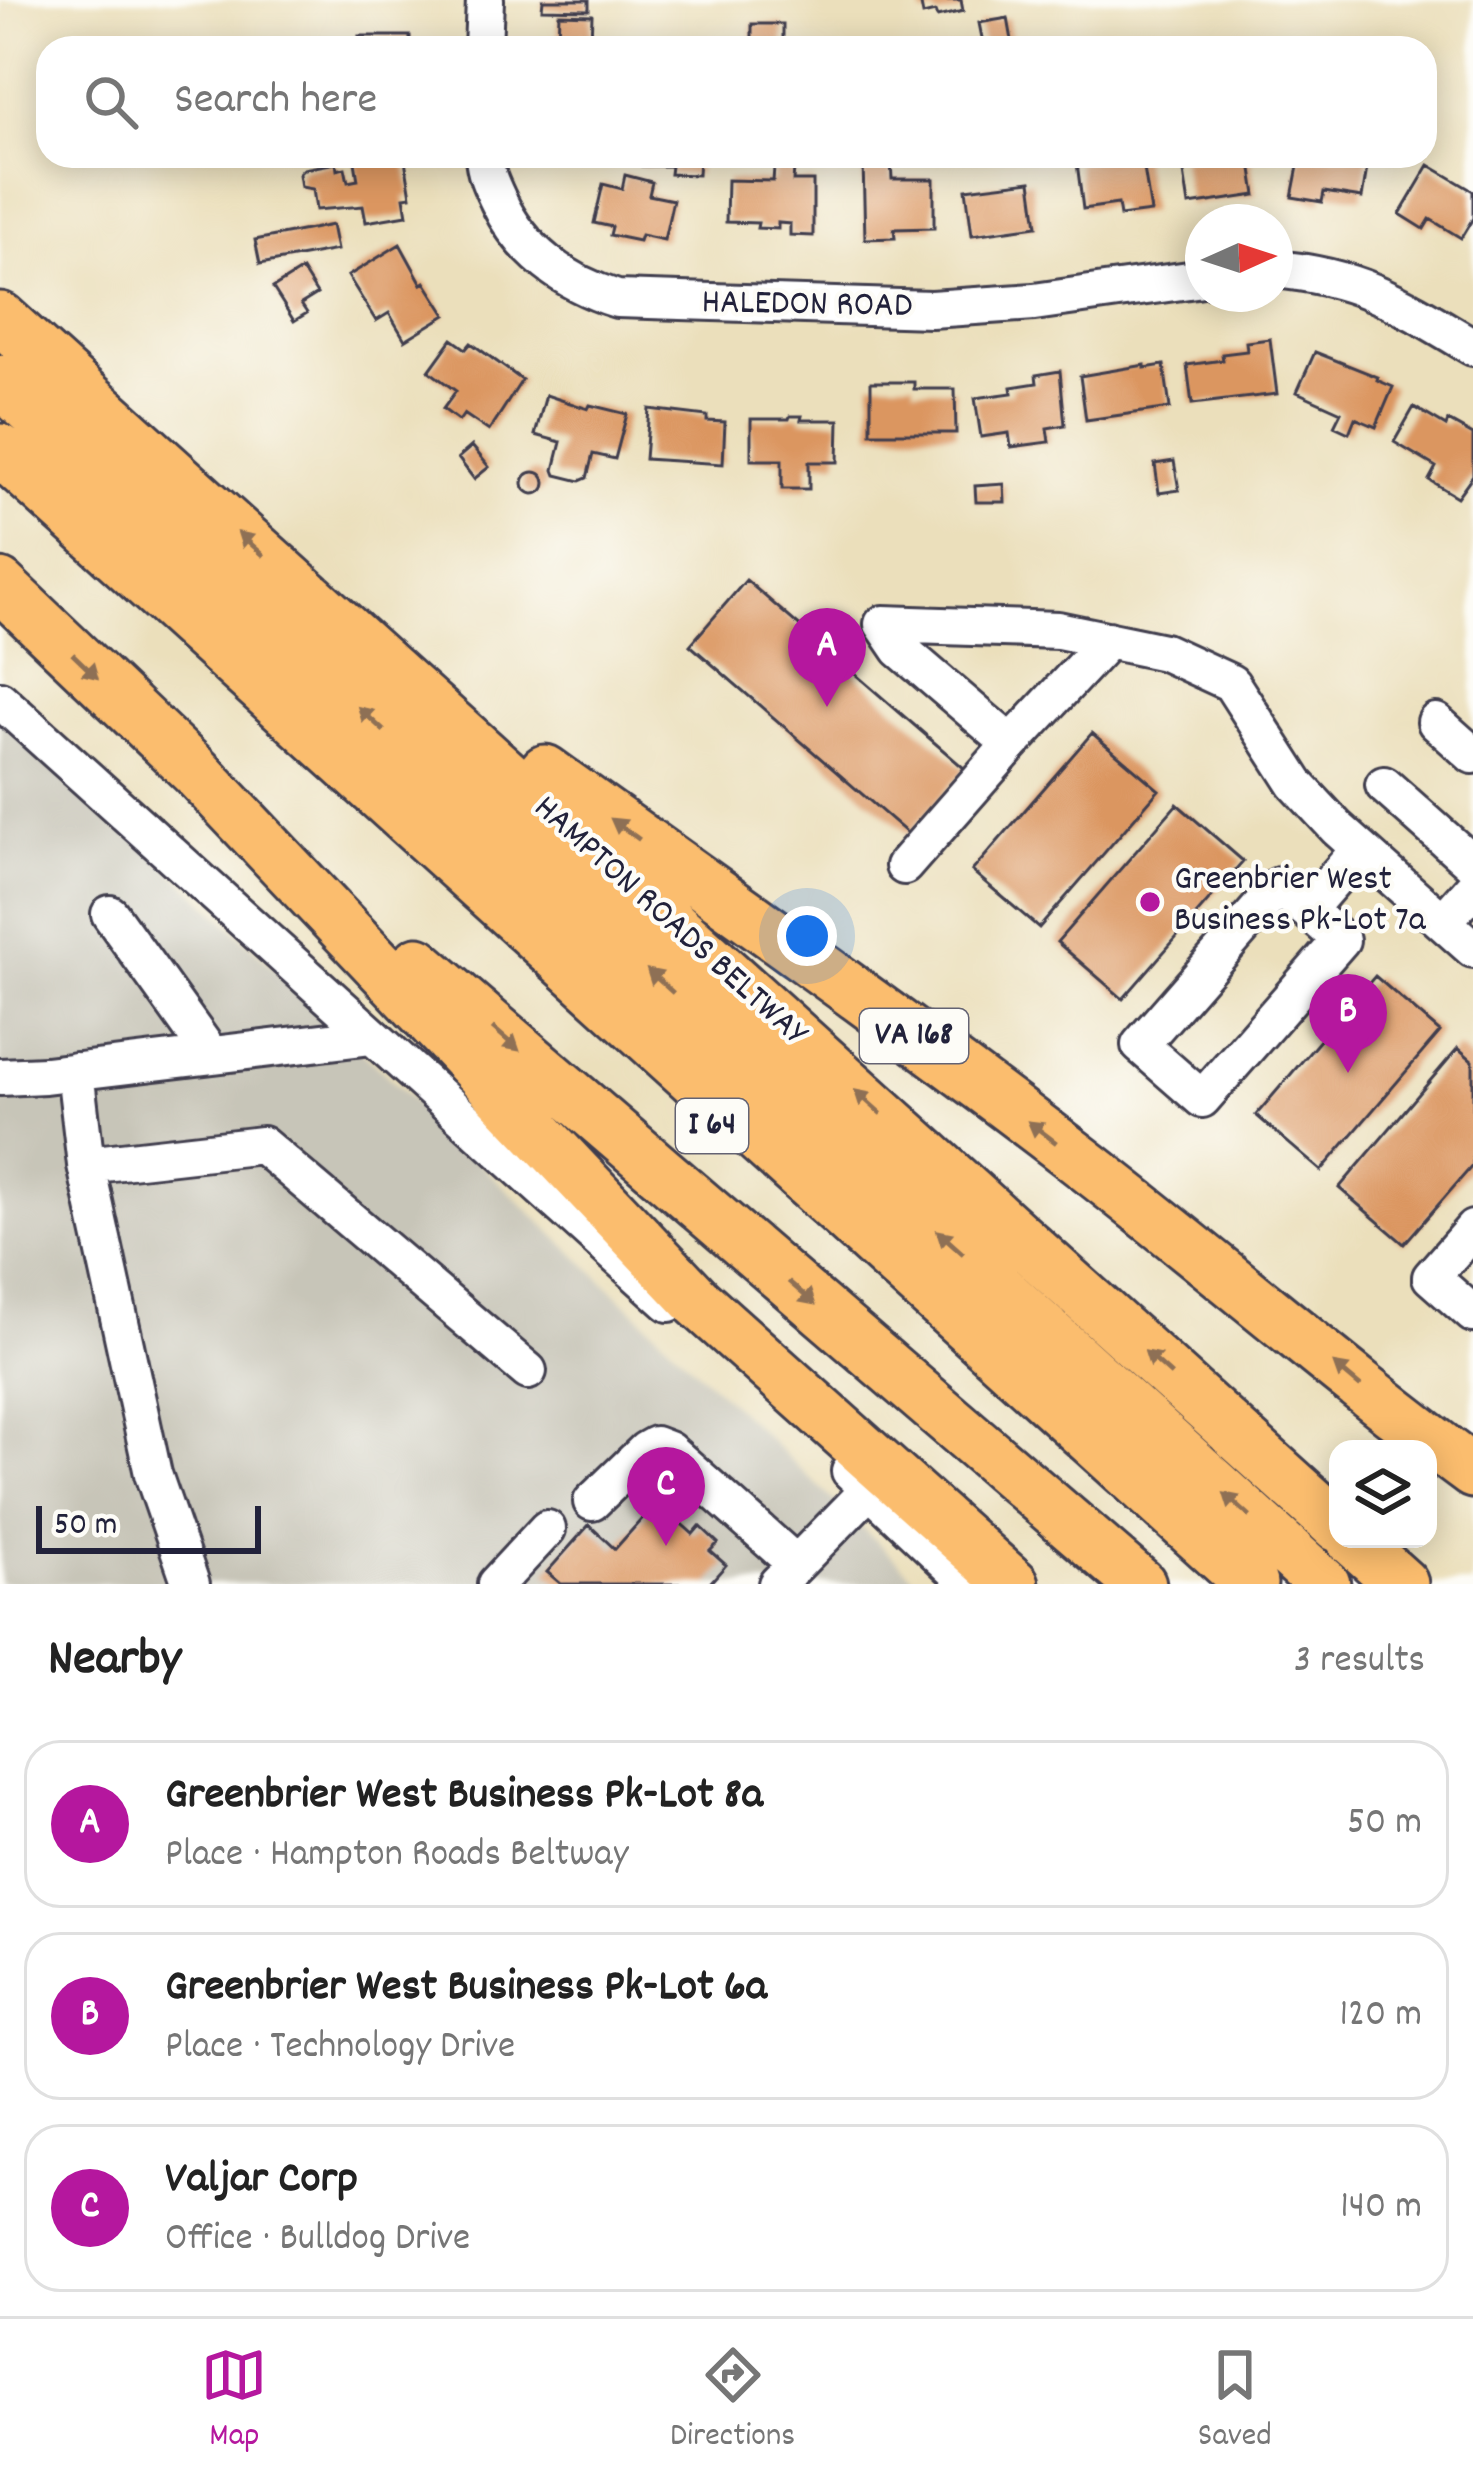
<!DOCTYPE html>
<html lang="en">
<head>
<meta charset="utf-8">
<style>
  body { margin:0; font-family:Dekko,sans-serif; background:#f2f2f2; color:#222 }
  .controls { position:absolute; right:36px; bottom:36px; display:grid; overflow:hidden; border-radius:24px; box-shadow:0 6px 30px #0003 }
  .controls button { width:108px; height:108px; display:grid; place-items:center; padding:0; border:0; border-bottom:3px solid #e0e0e0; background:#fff; color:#222; font:60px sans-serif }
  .compass { position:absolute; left:1185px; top:204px; width:108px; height:108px; border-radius:50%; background:#fff; box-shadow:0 6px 30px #0003; rotate:87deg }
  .scale { position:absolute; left:36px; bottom:30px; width:225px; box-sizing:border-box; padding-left:12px; border:6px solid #22223b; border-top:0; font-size:33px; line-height:42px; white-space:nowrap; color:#22223b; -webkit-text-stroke:9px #fdfcf7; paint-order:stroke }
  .you { position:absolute; left:807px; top:936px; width:42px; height:42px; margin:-30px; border:9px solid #fff; border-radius:50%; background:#1a73e8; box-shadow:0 0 0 18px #1a73e833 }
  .badge { display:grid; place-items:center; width:78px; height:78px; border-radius:50%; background:#b5179e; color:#fff; font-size:39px; font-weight:700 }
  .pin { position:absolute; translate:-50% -99px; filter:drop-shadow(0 3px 6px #0008) }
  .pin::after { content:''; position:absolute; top:63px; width:42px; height:36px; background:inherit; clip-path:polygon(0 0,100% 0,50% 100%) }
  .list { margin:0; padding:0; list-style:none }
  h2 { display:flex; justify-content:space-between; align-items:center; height:156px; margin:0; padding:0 48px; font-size:51px }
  h2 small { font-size:39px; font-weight:400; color:#767676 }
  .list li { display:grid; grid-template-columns:78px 1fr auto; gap:36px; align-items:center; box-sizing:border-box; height:168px; margin:0 24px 24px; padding:0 24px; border:3px solid #e0e0e0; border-radius:36px }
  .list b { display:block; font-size:45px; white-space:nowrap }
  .list p { margin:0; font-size:39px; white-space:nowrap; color:#767676 }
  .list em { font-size:39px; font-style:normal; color:#767676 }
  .icon { flex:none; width:66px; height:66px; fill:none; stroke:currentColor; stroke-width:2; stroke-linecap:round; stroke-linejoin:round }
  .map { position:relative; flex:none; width:1473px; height:1584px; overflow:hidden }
  .search { position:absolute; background:#fff; box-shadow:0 6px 30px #0003; left:36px; right:36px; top:36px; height:132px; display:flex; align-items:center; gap:30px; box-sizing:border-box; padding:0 42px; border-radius:36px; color:#767676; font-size:45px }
  .sheet { height:732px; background:#fff }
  nav { display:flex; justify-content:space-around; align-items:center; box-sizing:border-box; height:168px; border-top:3px solid #e0e0e0; background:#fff; font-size:33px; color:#767676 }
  nav a { display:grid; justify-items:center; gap:6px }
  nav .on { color:#b5179e }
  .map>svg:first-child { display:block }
</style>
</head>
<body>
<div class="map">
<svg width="1473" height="1584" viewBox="0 0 1473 1584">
  <rect width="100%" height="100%" fill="#fdfcf7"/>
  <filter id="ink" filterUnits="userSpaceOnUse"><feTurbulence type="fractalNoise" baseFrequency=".00833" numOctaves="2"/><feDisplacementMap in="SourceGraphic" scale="24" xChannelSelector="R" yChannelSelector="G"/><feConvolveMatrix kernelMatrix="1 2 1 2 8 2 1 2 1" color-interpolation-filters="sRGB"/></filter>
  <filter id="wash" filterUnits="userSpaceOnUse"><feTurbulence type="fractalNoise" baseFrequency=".004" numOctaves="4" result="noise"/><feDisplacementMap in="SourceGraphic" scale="48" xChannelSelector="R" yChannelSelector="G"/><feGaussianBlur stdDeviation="2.7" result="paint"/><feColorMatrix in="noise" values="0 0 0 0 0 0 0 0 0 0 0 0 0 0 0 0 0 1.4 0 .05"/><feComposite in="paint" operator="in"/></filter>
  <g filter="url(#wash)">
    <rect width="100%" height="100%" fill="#ebdfbb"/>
    <path fill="#c7c5b8" d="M0,707l921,877h-921z"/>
    <g id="blocks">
      <path fill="#db9661" d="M543,0h46v10l-47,-1z
        M920,0h41l2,11 -26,6 -2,-5 -12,3z
        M559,14l33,1 -1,26 -33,-1z
        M1008,18l5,28 -29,2 -5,-25z
        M752,24h31v24h-31z
        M359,36h51v12h-50z
        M354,156h43l1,5 7,-1 6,36 -7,1 3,18 -41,7 -3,-16 -47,4 -3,-21 -12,-2 -2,-13 5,-5 32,-6 1,7 8,-2 3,14 10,-2z
        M643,156h56l-1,19 -28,-1 1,-8h-29z
        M1124,156h18l9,56 -31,4 -2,-12 -35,5 -6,-46z
        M1199,156h51l6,39 -67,10 -7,-46z
        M1300,156h69l-7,42 -38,-6 -2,10 -30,-5z
        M891,161l1,18h42v49l-40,1 1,9 -30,1 -2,-77z
        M1429,165l44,26v27l-12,20 -31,-19 -6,10 -24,-15z
        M774,168l20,1 -1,12h20v55l-23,-1v-11l-12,-1v6l-21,-1 1,-5 -32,-1 1,-42 46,1z
        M625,175l27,7 -3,13 24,5 -9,40 -23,-5 -2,6 -29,-6 2,-8 -18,-4 9,-39 19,5z
        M1031,181l6,45 -65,9 -6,-46z
        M332,225l5,25 -77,14 -5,-24z
        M400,244l22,40 3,-2 21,33 -41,25 -16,-27 -13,8 -28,-45z
        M302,270l15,24 -16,10 6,9 -13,8 -21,-33z
        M452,339l14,10 5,-6 51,37 -33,51 -25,-17 -5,7 -16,-12 13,-18 -27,-20z
        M1270,339l7,55 -85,10 -5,-39 36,-5 -1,-6 25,-3 -1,-9z
        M1315,352l63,25 -1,3 16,7 -17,40 -21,-9 -6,15 -15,-7 7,-14 -44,-20z
        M1145,365v3l19,-3 6,43 -84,12 -6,-44z
        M1060,371l5,54 -18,3 2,14 -38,5 -2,-14 -28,4 -6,-39 37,-5 -1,-6 26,-4 -1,-8z
        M871,382h43v7h41l1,44h-85z
        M546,395l42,14 2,-4 37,9 -12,45 -22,-5 -6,24 -7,3 -24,-6 -2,-5 7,-28 -26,-7z
        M1414,407l32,19 2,-5 25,14v40l-16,22 -28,-17 7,-13 -42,-25z
        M649,409l58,7v5l18,1 -2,42 -78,-5z
        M790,416h12l-1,4h38l-1,42h-29v27h-27v-29h-31v-41h38z
        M472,446l17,21 -15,12 -16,-21z
        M1174,461l5,29 -20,3 -4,-29z
        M523 483a11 11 0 1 1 22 0a11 11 0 1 1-22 0Z
        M1004,484l1,18h-29l-1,-16z
        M746,580l219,189 -57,65 -218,-189z
        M1092,733l67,57 -120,138 -67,-57z
        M1177,804l66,57 -120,138 -66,-57z
        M1375,976l65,56 -119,139 -65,-56z
        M1458,1048l15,13v104l-69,79 -65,-56z
        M657,1502l36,32 7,-8 18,17 -8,8 16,14 -17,19h-148l-14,-12 42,-47 26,24z"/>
    </g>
  </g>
  <g filter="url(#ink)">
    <use href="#blocks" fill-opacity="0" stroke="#403e4e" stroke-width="3"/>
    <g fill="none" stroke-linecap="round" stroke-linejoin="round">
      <defs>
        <path id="minor" d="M483,48l2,-48
          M484,156c1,17 7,29 14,44 23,51 67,83 119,99l314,10 103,-7 169,-24
          M1275,269c86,8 126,35 198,78
          M1108,640l-97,104 -111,-95 -17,-25 175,6 106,22 67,31 65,101 41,44 136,121
          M0,700l669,603
          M1436,722l37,33
          M1384,785l89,79
          M904,866l107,-122
          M1307,910l34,30 -139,159 -62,-54 139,-159 28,24 53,-61
          M110,914l101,141
          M1443,922l30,-34
          M75,1071l11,94 67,309 38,110
          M0,1077l45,-2 327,-39
          M86,1165l176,-20 266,226
          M1473,1229l-42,48 42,37
          M850,1471l120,113
          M592,1502l54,-52 9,-5 13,5 128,114
          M496,1584l51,-55
          M777,1584l93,-95"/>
        <path id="highway" d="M0,318l1338,1208
          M0,381l1324,1203
          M0,450l1251,1134
          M0,585l195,186 503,531 315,282
          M545,771c177,127 356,252 529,385 135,103 262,215 399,316
          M418,963l722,621
          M1352,1539l50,45"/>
      </defs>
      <use href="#minor" stroke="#403e4e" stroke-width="42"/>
      <use href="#highway" stroke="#403e4e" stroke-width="57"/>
      <use href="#minor" stroke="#fff" stroke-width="36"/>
      <use href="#highway" stroke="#fbbd6e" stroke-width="51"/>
    </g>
    <defs><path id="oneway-solid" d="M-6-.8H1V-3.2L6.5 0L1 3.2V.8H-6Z" transform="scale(3)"/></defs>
    <g fill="#8e7054">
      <use href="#oneway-solid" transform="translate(251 544) rotate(-138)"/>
      <use href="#oneway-solid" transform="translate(85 666) rotate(44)"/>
      <use href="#oneway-solid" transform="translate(371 719) rotate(-137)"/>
      <use href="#oneway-solid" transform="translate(625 829) rotate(-144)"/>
      <use href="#oneway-solid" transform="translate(660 981) rotate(-138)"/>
      <use href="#oneway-solid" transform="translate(506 1039) rotate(41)"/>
      <use href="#oneway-solid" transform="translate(868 1102) rotate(-138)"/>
      <use href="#oneway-solid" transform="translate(1042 1132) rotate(-143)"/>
      <use href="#oneway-solid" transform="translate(950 1242) rotate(-138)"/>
      <use href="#oneway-solid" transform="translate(802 1293) rotate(41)"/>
      <use href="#oneway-solid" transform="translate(1158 1363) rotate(-138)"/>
      <use href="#oneway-solid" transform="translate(1347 1375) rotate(-140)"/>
      <use href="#oneway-solid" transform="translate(1237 1505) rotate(-138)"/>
    </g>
  </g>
  <circle fill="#b5179e" stroke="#fdfcf7" stroke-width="4.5" cx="1150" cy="902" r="12"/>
  <g text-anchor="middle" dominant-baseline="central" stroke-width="9" stroke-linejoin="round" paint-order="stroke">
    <g fill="#fdfcf7" stroke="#646373" stroke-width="3">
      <rect x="860" y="1009" width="108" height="54" rx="9"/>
      <rect x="676" y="1099" width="72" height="54" rx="9"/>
    </g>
    <g font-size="33" font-weight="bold" fill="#22223b">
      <text x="914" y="1036">VA 168</text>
      <text x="712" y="1126">I 64</text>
    </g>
    <g font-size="36" fill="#22223b" stroke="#fdfcf7">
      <text transform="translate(807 306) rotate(1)">HALEDON ROAD</text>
      <text transform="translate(669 922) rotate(42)">HAMPTON ROADS BELTWAY</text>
    </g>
    <g font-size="36" fill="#22223b" stroke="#fdfcf7" text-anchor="start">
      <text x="1174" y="881">Greenbrier West<tspan x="1174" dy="41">Business Pk-Lot 7a</tspan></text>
    </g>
  </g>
</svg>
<div class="controls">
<button><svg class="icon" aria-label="layers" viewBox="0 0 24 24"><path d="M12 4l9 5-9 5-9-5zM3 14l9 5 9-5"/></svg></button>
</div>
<svg class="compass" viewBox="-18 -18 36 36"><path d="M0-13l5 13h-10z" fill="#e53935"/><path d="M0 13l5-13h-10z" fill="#767676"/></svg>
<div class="scale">50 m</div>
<div class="you"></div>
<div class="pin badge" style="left:827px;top:707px">A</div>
<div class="pin badge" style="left:1348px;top:1073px">B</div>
<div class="pin badge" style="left:666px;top:1546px">C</div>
<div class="search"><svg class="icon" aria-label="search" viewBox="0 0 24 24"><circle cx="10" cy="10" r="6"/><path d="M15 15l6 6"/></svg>Search here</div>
</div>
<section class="sheet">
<h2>Nearby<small>3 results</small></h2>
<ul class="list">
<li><span class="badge">A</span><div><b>Greenbrier West Business Pk-Lot 8a</b><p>Place · Hampton Roads Beltway</p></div><em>50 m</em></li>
<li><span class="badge">B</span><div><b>Greenbrier West Business Pk-Lot 6a</b><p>Place · Technology Drive</p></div><em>120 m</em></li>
<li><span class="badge">C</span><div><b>Valjar Corp</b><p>Office · Bulldog Drive</p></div><em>140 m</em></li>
</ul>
</section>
<nav>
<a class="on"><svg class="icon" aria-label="map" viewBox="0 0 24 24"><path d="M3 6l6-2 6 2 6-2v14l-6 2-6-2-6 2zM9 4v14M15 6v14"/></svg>Map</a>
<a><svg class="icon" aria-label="directions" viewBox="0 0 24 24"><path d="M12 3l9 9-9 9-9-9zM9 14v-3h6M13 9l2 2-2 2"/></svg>Directions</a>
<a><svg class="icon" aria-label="saved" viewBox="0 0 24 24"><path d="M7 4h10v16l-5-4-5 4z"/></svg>Saved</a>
</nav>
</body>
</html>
